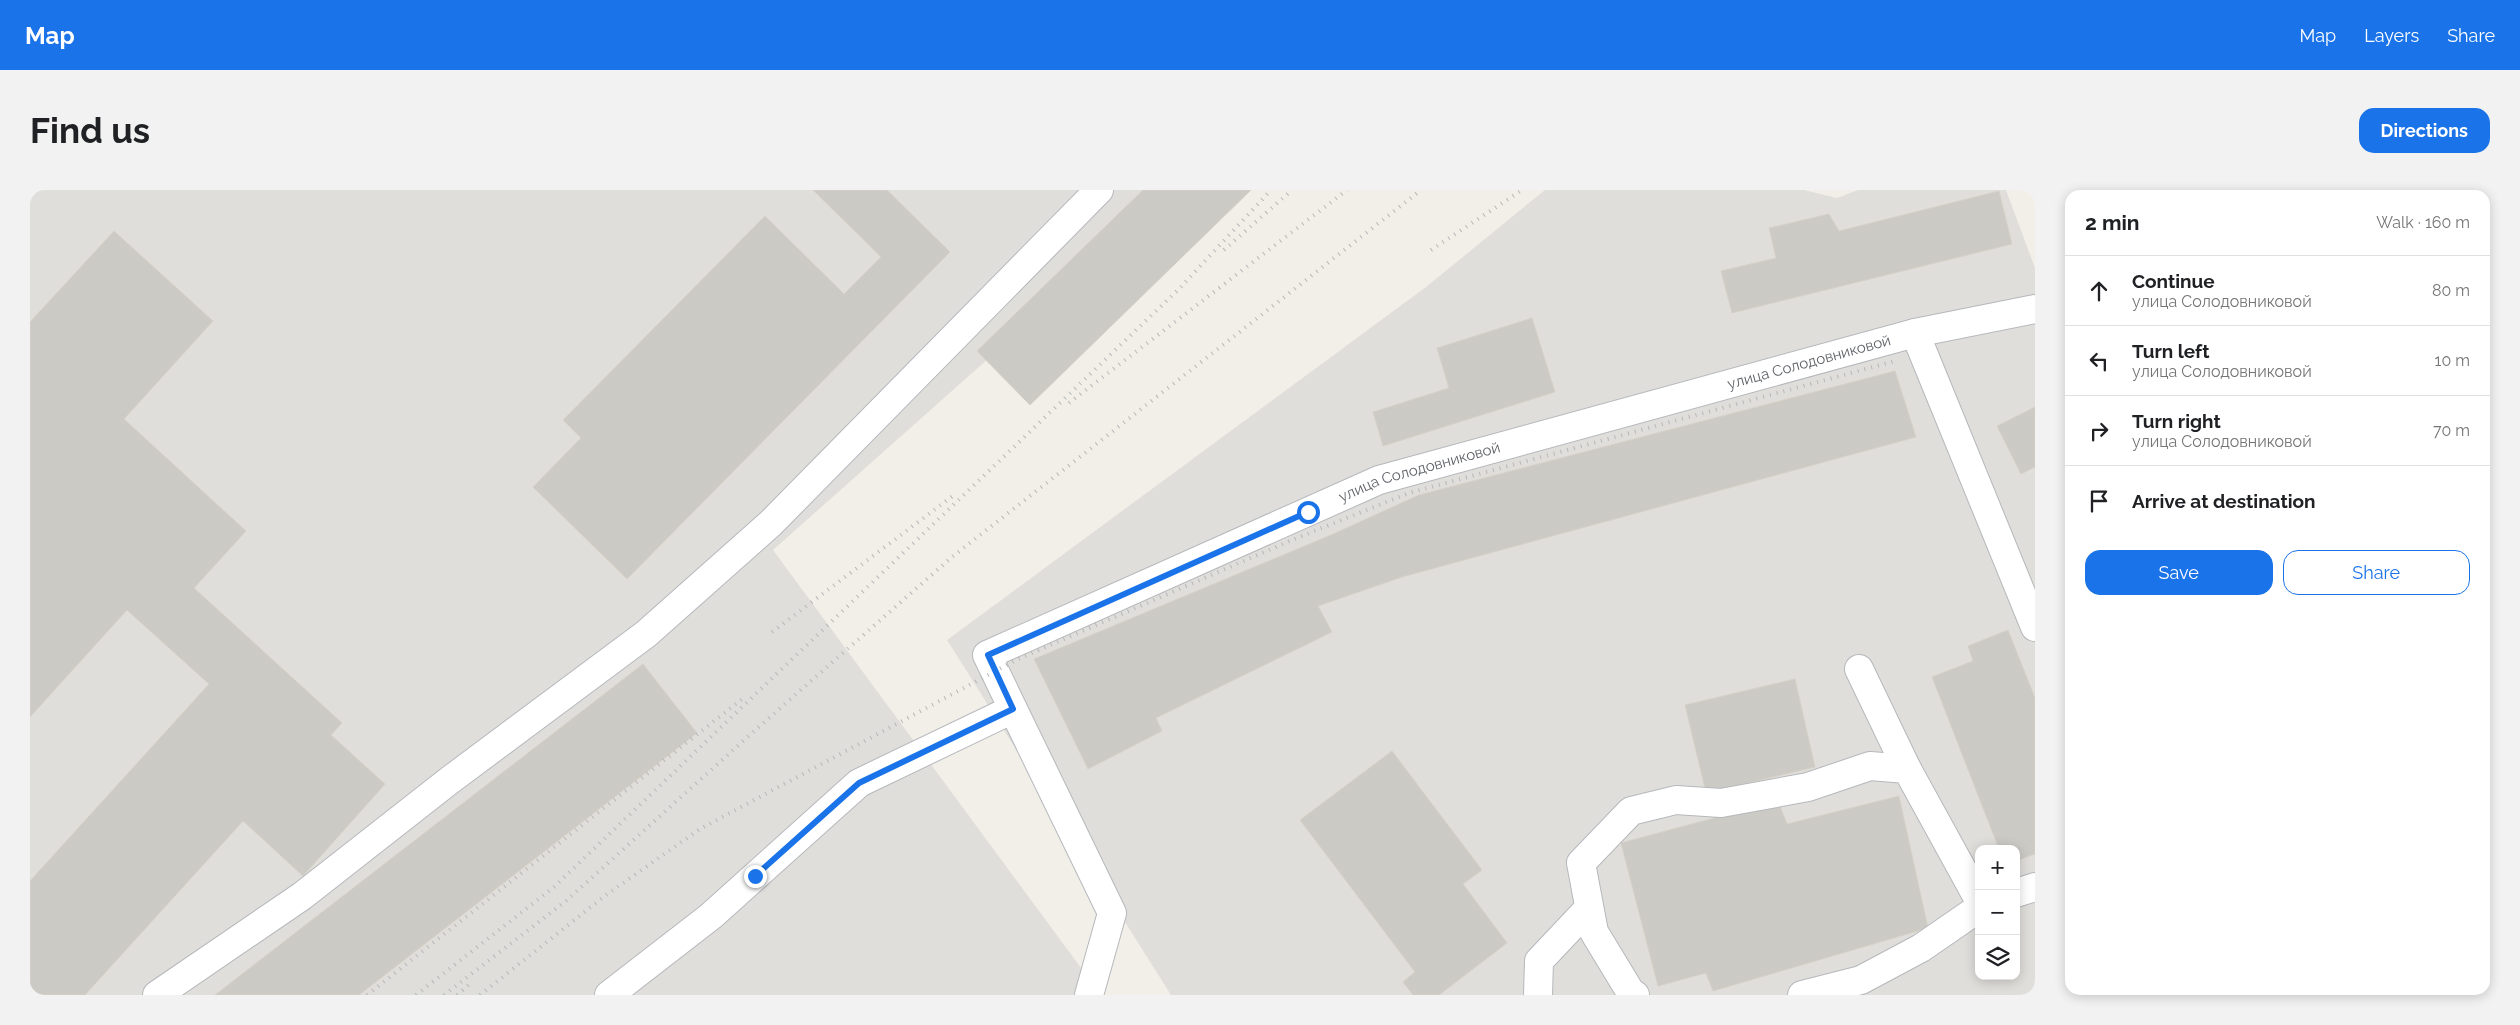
<!DOCTYPE html>
<html lang="en">
<head>
<meta charset="utf-8">
<style>
  body { margin:0; font-family:Raleway,sans-serif; background:#f2f2f2; color:#202124 }
  .controls { position:absolute; right:15px; bottom:15px; display:grid; overflow:hidden; border-radius:10px; box-shadow:0 2px 12px #0003 }
  .controls button { width:45px; height:45px; display:grid; place-items:center; padding:0; border:0; border-bottom:1px solid #e0e0e0; background:#fff; color:#202124; font:25px sans-serif }
  .stop { position:absolute; width:15px; height:15px; margin:-11px; border:4px solid #1a73e8; border-radius:50%; background:#fff }
  .stop.end { background:#1a73e8; border-color:#fff; box-shadow:0 1px 5px #0008 }
  .list { margin:0; padding:0; list-style:none }
  h2 { display:flex; justify-content:space-between; align-items:center; height:65px; margin:0; padding:0 20px; font-size:21px }
  h2 small { font-size:16px; font-weight:400; color:#757577 }
  .list li { display:grid; grid-template-columns:32px 1fr auto; gap:15px; align-items:center; box-sizing:border-box; height:70px; padding:0 20px; border-top:1px solid #e0e0e0 }
  .list b { display:block; font-size:19px; white-space:nowrap }
  .list p { margin:0; font-size:16px; white-space:nowrap; color:#757577 }
  .list em { font-size:16px; font-style:normal; color:#757577 }
  .actions { display:flex; gap:10px; padding:15px 20px }
  .actions a { flex:1; padding:11px 0; border:1px solid #1a73e8; border-radius:15px; text-align:center; font-size:18px; color:#1a73e8 }
  .actions .main { background:#1a73e8; color:#fff }
  .icon { flex:none; width:28px; height:28px; fill:none; stroke:currentColor; stroke-width:2; stroke-linecap:round; stroke-linejoin:round }
  .map { position:relative; flex:none; width:2005px; height:805px; overflow:hidden; border-radius:15px }
  header { display:flex; align-items:center; gap:30px; box-sizing:border-box; height:70px; padding:0 25px; background:#1a73e8; color:#fff }
  header strong { font-size:24px }
  nav { display:flex; gap:28px; margin-inline-start:auto; font-size:18px }
  .intro { display:flex; align-items:center; justify-content:space-between; box-sizing:border-box; height:120px; padding:0 30px }
  h1 { margin:0; font-size:35px }
  .button { padding:12px 22px; border-radius:15px; background:#1a73e8; color:#fff; font-size:18px; font-weight:700 }
  main { display:flex; gap:30px; padding:0 30px }
  aside { flex:1; background:#fff; border-radius:15px; box-shadow:0 2px 12px #0003 }
  .map>svg:first-child { display:block }
</style>
</head>
<body>
<header>
<strong>Map</strong>
<nav><a>Map</a><a>Layers</a><a>Share</a></nav>
</header>
<div class="intro"><h1>Find us</h1><a class="button">Directions</a></div>
<main>
<div class="map">
<svg width="2005" height="805" viewBox="0 0 2005 805">
  <rect width="100%" height="100%" fill="#f1efe8"/>
  <path fill="#e0deda" fill-rule="evenodd" d="M0,0h1148l-405,360 328,445h-1071z
    M1515,0h259l33,8 21,-8h148l29,78v727h-864l-224,-355 479,-353zM1949,659h37v127h-37z"/>
  <path fill="#cccac5" stroke="#d6d1c6" d="M783,0h74l63,62 -323,327 -94,-92 48,-49 -18,-18 202,-204 79,78 37,-37z
    M1113,0h108l-221,215 -53,-54z
    M1969,1l13,53 -280,69 -11,-42 55,-13 -7,-30 60,-14 10,17z
    M84,41l99,90 -89,98 122,112 -52,57 148,135 -11,12 54,49 -82,92 -60,-55 -158,174h-55v-114l179,-197 -82,-74 -97,107v-395z
    M1502,128l23,74 -172,54 -10,-34 76,-24 -12,-40z
    M1865,181l21,66 -514,140 -84,29 14,26 -176,86 6,13 -74,38 -54,-110 297,-124 88,-40z
    M2005,217v60l-14,7 -24,-48z
    M1978,440l27,68v156l-19,7v-12h-17l-67,-172 41,-16 -5,-15z
    M613,474l54,69 -338,262h-144z
    M1765,489l20,88 -109,26 -21,-88z
    M1362,561l90,119 -19,14 44,59 -68,52h-26l-10,-13 12,-10 -115,-152z
    M1869,606l29,132 -215,63 -7,-18 -48,13 -37,-143 157,-42 9,23z"/>
  <g fill="none" stroke-linecap="round" stroke-linejoin="round">
    <defs>
      <g id="minor">
        <path d="M1885,143l120,294"/>
        <path d="M1829,479l48,100"/>
        <path d="M983,519l99,204 -23,82"/>
        <path d="M1986,703l19,-6"/>
        <path d="M127,805l145,-99 148,-116 196,-146 125,-111 328,-333"/>
        <path id="s1" d="M579,805l102,-79 148,-133 154,-74 -26,-54 392,-175 536,-147 120,-24"/>
        <path d="M1508,805l1,-34 50,-53"/>
        <path d="M1605,805l-4,-2 -37,-61 -13,-69 50,-52 45,-11 45,3 87,-16 62,-21 37,3 72,131"/>
        <path d="M1772,805l59,-15 60,-32 58,-40"/>
      </g>
    </defs>
    <use href="#minor" stroke="#b5b8bc" stroke-width="30"/>
    <use href="#minor" stroke="#fff" stroke-width="28"/>
    <path stroke="#b6b7b8" stroke-width="4" stroke-dasharray="1 6" stroke-linecap="butt" d="M1194,60l68,-60
      M1401,60l91,-60
      M1039,213l278,-213
      M742,442l182,-137
      M337,805l375,-296
      M386,805l138,-108 625,-598 92,-99
      M414,805l122,-94 186,-168 200,-176 469,-367
      M427,805l15,-13
      M450,805l126,-100 94,-66 318,-170 274,-119 117,-47 486,-132"/>
  </g>
  <g fill="none" stroke-linecap="round" stroke-linejoin="round">
    <path stroke="#1a73e8" stroke-width="6" d="M725,686l104,-93 154,-74 -25,-54 320,-143"/>
  </g>
  <g text-anchor="middle" dominant-baseline="central" stroke-width="4" stroke-linejoin="round" paint-order="stroke">
    <g font-size="15" fill="#5f6368" stroke="#fff">
      <text stroke="none"><textPath href="#s1" startOffset="1434">улица Солодовниковой</textPath></text>
      <text stroke="none"><textPath href="#s1" startOffset="1029">улица Солодовниковой</textPath></text>
    </g>
  </g>
</svg>
<div class="controls">
<button>+</button>
<button>−</button>
<button><svg class="icon" aria-label="layers" viewBox="0 0 24 24"><path d="M12 4l9 5-9 5-9-5zM3 14l9 5 9-5"/></svg></button>
</div>
<div class="stop" style="left:1278px;top:322px"></div>
<div class="stop end" style="left:725px;top:686px"></div>
</div>
<aside>
<h2>2 min<small>Walk · 160 m</small></h2>
<ul class="list">
<li><svg class="icon" aria-label="ahead" viewBox="0 0 24 24"><path d="M12 20V5M6 11l6-6 6 6"/></svg><div><b>Continue</b><p>улица Солодовниковой</p></div><em>80 m</em></li>
<li><svg class="icon" aria-label="left" viewBox="0 0 24 24"><path d="M17 20v-9H6M10 6l-5 5 5 5"/></svg><div><b>Turn left</b><p>улица Солодовниковой</p></div><em>10 m</em></li>
<li><svg class="icon" aria-label="right" viewBox="0 0 24 24"><path d="M7 20v-9h11M14 6l5 5-5 5"/></svg><div><b>Turn right</b><p>улица Солодовниковой</p></div><em>70 m</em></li>
<li><svg class="icon" aria-label="arrive" viewBox="0 0 24 24"><path d="M6 21V4h12l-3 4 3 4H6"/></svg><div><b>Arrive at destination</b></div></li>
</ul>
<div class="actions"><a class="main">Save</a><a>Share</a></div>
</aside>
</main>
</body>
</html>
